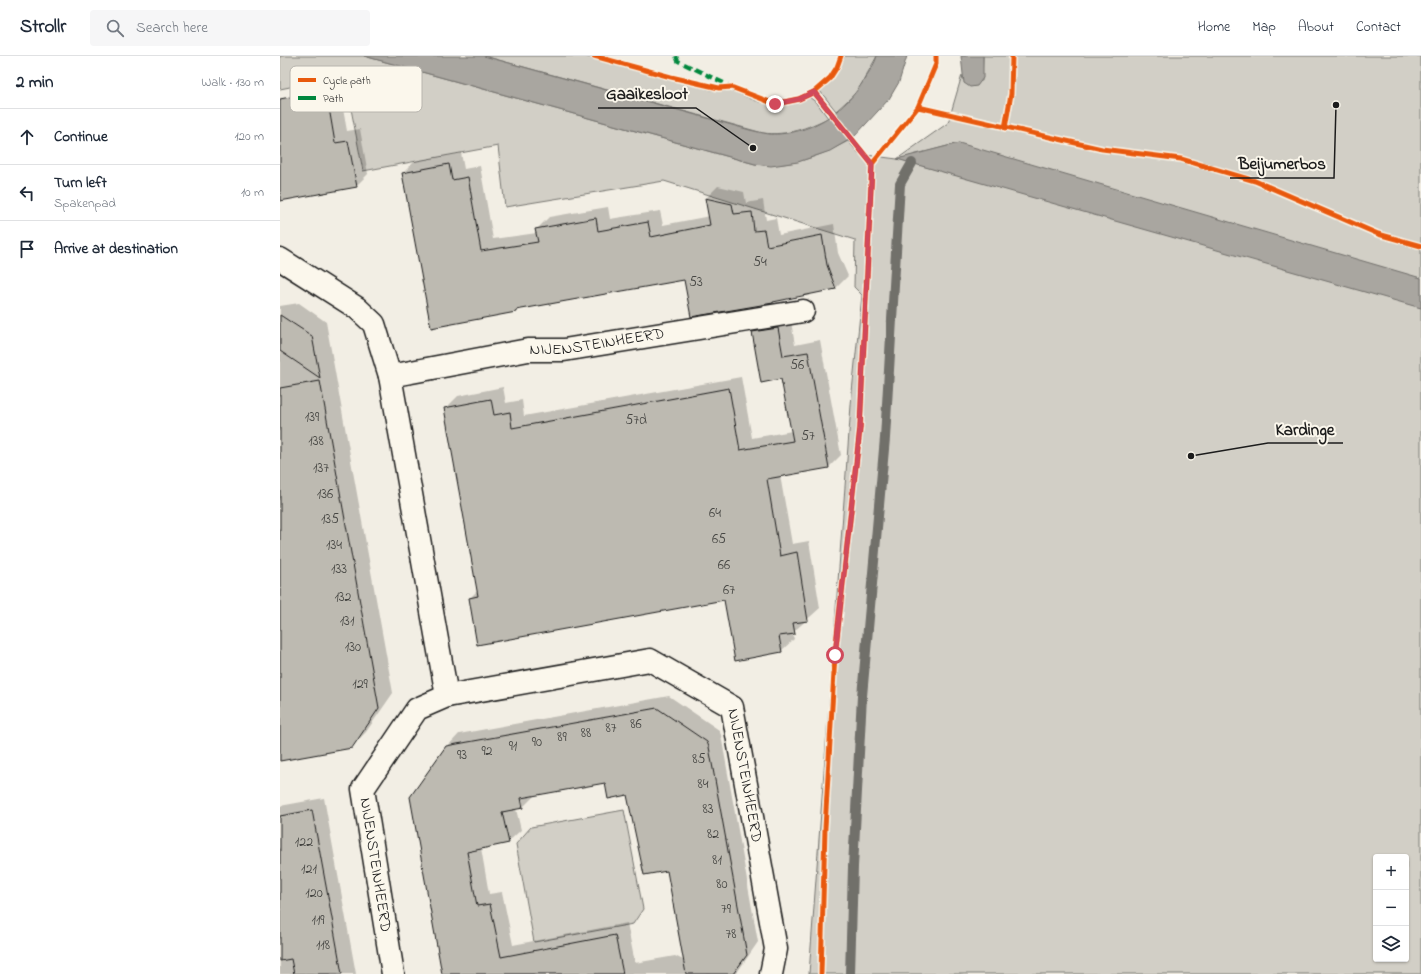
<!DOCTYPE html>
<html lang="en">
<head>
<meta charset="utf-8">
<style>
  body { margin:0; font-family:"Indie Flower",sans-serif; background:#f6f6f7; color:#1f2937 }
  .controls { position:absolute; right:12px; bottom:12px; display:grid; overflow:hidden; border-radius:4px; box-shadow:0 1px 3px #0004 }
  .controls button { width:36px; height:36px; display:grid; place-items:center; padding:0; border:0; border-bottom:1px solid #e0e1e3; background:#fff; color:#1f2937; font:20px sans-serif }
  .stop { position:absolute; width:12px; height:12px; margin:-9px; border:3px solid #d1495b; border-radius:50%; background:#fff }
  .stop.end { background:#d1495b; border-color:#fff; box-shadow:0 1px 4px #0008 }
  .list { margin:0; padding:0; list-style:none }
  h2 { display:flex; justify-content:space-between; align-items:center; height:52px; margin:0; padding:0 16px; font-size:17px }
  h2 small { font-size:13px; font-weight:400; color:#747a83 }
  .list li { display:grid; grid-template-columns:26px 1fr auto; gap:12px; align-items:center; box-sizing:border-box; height:56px; padding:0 16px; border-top:1px solid #e0e1e3 }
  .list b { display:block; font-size:15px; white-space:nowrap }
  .list p { margin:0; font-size:13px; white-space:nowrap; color:#747a83 }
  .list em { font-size:13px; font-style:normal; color:#747a83 }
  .icon { flex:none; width:22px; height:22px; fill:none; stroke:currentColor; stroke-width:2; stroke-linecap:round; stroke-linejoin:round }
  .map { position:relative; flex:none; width:1141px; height:918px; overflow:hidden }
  header { display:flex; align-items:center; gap:24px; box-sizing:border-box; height:56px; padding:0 20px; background:#fff; border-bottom:1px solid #e0e1e3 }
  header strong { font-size:19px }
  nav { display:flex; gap:22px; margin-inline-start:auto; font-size:14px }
  .search { width:280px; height:36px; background:#f6f6f7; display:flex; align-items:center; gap:10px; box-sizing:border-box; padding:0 14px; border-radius:4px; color:#747a83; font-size:15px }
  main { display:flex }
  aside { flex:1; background:#fff }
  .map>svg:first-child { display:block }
</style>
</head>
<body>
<header>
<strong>Strollr</strong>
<div class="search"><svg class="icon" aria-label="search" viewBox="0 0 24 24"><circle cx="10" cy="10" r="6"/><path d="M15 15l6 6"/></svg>Search here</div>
<nav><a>Home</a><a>Map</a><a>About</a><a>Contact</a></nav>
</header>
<main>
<aside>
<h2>2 min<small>Walk · 130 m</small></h2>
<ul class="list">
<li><svg class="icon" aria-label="ahead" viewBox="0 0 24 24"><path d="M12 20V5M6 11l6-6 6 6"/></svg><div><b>Continue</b></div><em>120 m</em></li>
<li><svg class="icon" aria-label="left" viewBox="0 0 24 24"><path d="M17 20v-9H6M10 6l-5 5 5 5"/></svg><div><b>Turn left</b><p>Spakenpad</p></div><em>10 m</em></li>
<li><svg class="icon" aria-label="arrive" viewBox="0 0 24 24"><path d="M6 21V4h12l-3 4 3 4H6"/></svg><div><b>Arrive at destination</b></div></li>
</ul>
</aside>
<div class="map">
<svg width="1141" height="918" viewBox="0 0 1141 918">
  <rect width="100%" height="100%" fill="#f2eee4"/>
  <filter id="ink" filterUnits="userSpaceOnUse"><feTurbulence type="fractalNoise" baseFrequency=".025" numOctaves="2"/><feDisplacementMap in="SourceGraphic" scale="8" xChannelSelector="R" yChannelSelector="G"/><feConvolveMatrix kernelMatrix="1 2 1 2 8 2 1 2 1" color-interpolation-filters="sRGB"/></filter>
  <g filter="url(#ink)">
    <path fill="#d2cfc6" stroke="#777671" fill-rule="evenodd" d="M0,0h84l391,108c33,4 64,-7 93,-23l11,13 38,5 51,-36 14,-48 1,5 19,1 1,-25h438v918h-612l43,-582 10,-97 -8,-8 1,-47 -191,-59 -159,26 -7,-61 -135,25 -16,-83 -17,-9 -50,10zM679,87l21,39 -82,-23h1zM1096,801h30v102h-30z
      M204,0h100l127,34 13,1 6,-1c36,15 40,21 79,7l8,6 11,15c-21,10 -41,18 -65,15z
      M565,0h32l-20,36 -21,19 -16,-20 17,-18z
      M344,754l19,99 -10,15 -99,18 -18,-98 15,-17z"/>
    <path fill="#a9a6a0" stroke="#716f6b" d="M84,0h120l266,74c9,2 19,5 28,4 38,-2 71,-26 89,-59 4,-6 8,-12 10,-19h30l-8,26 -10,17 -35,38 -24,14 -32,11 -27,4 -16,-2z
      M681,0h22v22l-6,8 -7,1 -6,-4z
      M679,87l462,135v30l-524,-149z"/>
    <path fill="#0003" fill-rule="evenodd" d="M58,25l9,50 13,-2 8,45 -12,12 -76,14v-73l11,-26 12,-12z
      M181,97l3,16 16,-3 13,73 44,-6v-4l12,-12 59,-10 2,12 50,-8 3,14 47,-9 -4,-18 12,-12 26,6 2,11 17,-3 3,20 10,-2 3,17 55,-11 4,29 10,23 -12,12 -61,12 -90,-21 -167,30 -2,2 -113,-138 12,-12z
      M19,247l27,19 67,371 -27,39 -15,15 -71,13v-454z
      M510,260l5,29 25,-5 21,115 -12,12 -49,8 12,69 17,-3 11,67 -28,25 2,6 -13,12 -56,-52 -255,-1 8,-8 -32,-182 12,-12 45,-9 3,16 16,-3 2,16 217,-39 11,61 40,-7 -10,-53 -28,-46 12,-12z
      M389,640l50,34 2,5 37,207 -22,32h-293l4,-227 12,-13zM326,726l22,12 40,76 15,90 -8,-4 -40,7 -8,-40 -114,22 -11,-53 -13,2 -8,-46 27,-6 13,-12 -5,-21 7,-2 12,-12z
      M44,742l32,176h-76v-168z"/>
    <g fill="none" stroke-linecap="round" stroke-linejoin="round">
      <path stroke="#716f6b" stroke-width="10" d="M570,918l3,-107 9,-171 23,-258 15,-254 12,-21"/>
    </g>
    <path fill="#bdbab1" stroke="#1c1c1c" d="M46,34l9,53 13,-2 9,46 -77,14v-102z
      M169,108l3,16 16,-3 13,74 57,-9 -3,-13 61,-11 2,13 50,-9 3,15 59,-12 -5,-27 27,6 2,10 18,-2 2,19 10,-1 3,16 55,-11 5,30 9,24 -63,13v1l-82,14 -7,-37 -168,30v2l-85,16 -29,-155z
      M0,259l32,21 8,42 -40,-27z
      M498,272l5,28 25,-4 21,116 -62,11 13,77 17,-4 11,69 -15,2 2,11 -16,2 3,16 -47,9 -11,-61 -247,45 -8,-47 9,-2 -34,-188 47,-9 3,16 16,-3 2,16 217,-40 11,62 53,-9 -12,-62 -20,4 -9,-51z
      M40,325l59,327 -27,40 -72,13v-373z
      M377,652l50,34 2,5 38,208 -14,19h-47l-19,-103 -23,4 -17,-80 -19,4 -3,-16 -84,15 2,10 -21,4 7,31 -42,9 10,54 13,-2 11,53 114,-22 8,39h-181l-32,-177 36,-51z
      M32,754l19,103 11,61h-48l-3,-15 -11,2v-145z"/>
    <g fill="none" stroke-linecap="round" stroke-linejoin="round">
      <defs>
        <g id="minor">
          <path d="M0,203l77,49 17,16 16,52 57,320"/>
          <path id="s1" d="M110,320l138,-26h36l239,-39"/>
          <path id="s2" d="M113,918l-30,-185 54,-80 30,-13 203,-36 82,47 44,242 -5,25"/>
        </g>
      </defs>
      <use href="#minor" stroke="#1c1c1c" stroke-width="25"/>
      <use href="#minor" stroke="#fbf7ec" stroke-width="22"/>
      <path stroke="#00873e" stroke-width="4" stroke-dasharray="8 4" stroke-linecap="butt" d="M396,0l2,5 50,24"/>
      <defs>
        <path id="cycleway" d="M314,0l77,21 48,11 12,-1 44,17 24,-5 15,-7 16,-14 7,-11 4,-11
          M534,36l58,72
          M638,51l184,42 79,10 74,22 123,53 43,12
          M725,72l6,-34 1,-38
          M541,918l4,-146 10,-173 25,-227 12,-264 46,-57 18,-43v-8"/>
      </defs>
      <use href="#cycleway" stroke="#fbf7ec" stroke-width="8"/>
      <use href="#cycleway" stroke="#e8590c" stroke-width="5"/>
    </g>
  </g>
  <g fill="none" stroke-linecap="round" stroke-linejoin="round" filter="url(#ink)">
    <path stroke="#d1495b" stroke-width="5" d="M495,48l24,-5 15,-7 58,72 -12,264 -25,227"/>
  </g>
  <g text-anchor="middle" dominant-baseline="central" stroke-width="4" stroke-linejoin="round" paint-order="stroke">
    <g font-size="14" fill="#444441">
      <text x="480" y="206">54</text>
      <text x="416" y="226">53</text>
      <text x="517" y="309">56</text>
      <text x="32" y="361">139</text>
      <text x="356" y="364">57d</text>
      <text x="528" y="380">57</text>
      <text x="36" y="385">138</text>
      <text x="41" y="412">137</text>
      <text x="45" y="438">136</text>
      <text x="435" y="457">64</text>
      <text x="50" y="463">135</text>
      <text x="439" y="483">65</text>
      <text x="54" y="489">134</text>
      <text x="444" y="509">66</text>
      <text x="59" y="513">133</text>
      <text x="449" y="534">67</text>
      <text x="63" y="541">132</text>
      <text x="67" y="565">131</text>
      <text x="73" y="591">130</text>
      <text x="80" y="628">129</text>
      <text x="356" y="668">86</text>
      <text x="331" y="672">87</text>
      <text x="306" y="677">88</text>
      <text x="282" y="681">89</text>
      <text x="257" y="686">90</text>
      <text x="233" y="690">91</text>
      <text x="207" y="695">92</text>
      <text x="182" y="699">93</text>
      <text x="419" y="703">85</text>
      <text x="423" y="728">84</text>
      <text x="428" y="753">83</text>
      <text x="433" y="778">82</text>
      <text x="24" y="786">122</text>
      <text x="437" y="804">81</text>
      <text x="29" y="813">121</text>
      <text x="442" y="828">80</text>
      <text x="34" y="837">120</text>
      <text x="446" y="853">79</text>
      <text x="38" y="864">119</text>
      <text x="451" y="878">78</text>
      <text x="43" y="889">118</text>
    </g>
    <g font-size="16" fill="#1c1c1c" stroke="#fbf7ec">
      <text stroke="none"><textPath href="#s1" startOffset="210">NIJENSTEINHEERD</textPath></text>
      <text stroke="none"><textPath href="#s2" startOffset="687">NIJENSTEINHEERD</textPath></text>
      <text transform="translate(95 809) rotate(81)">NIJENSTEINHEERD</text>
    </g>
  </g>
  <rect x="10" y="10" width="132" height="46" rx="6" fill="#fbf7ec" stroke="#b8b5ae" stroke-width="1"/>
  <rect x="18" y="22" width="18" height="4" fill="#e8590c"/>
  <rect x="18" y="40" width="18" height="4" fill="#00873e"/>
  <g font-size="11" fill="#1c1c1c">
    <text x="43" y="28">Cycle path</text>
    <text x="43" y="46">Path</text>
  </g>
  <path fill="none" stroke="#1c1c1c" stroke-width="1.5" d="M473 92L416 52H318M1056 49L1054 122H950M911 400L988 387H1063"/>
  <g fill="#1c1c1c" stroke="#fbf7ec" stroke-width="1.5">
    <circle cx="473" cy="92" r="4"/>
    <circle cx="1056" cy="49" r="4"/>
    <circle cx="911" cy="400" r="4"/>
  </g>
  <g font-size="17" text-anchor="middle" font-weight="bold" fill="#1c1c1c" stroke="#fbf7ec" stroke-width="4" stroke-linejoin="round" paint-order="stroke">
    <text x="367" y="43">Gaaikesloot</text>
    <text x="1002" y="113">Beijumerbos</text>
    <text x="1025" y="379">Kardinge</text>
  </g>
</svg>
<div class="controls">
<button>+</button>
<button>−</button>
<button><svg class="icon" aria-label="layers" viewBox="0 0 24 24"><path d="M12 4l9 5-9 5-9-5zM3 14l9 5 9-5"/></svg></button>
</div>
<div class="stop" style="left:555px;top:599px"></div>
<div class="stop end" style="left:495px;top:48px"></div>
</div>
</main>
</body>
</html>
